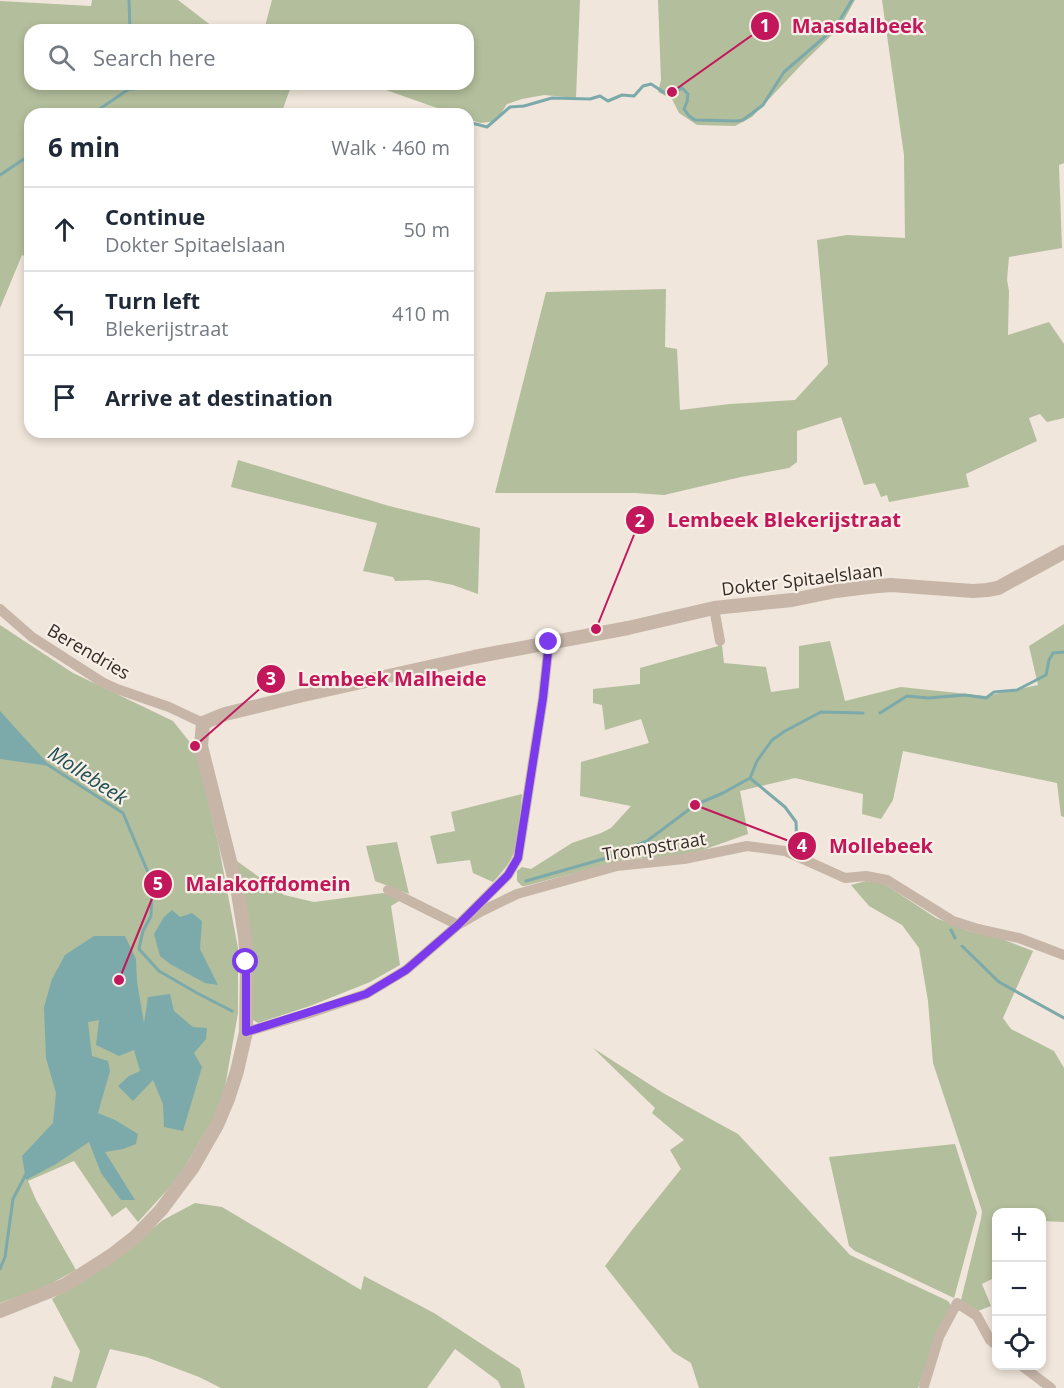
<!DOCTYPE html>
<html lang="en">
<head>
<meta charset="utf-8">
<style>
  body { margin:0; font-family:"Open Sans",sans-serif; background:#f2f2f3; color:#1f2937 }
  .controls { position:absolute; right:18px; bottom:18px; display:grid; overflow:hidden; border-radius:12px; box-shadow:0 3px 9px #0003 }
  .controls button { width:54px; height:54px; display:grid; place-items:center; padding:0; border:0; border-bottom:2px solid #e0e1e3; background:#fff; color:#1f2937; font:30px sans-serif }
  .stop { position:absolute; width:18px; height:18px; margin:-14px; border:4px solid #7c3aed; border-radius:50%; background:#fff }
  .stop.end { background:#7c3aed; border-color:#fff; box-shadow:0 2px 6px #0008 }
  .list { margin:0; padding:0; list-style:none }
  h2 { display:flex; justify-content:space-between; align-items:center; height:78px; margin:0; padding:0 24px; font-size:26px }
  h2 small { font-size:20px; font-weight:400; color:#747a83 }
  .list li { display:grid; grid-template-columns:39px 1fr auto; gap:18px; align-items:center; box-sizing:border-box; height:84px; padding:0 24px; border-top:2px solid #e0e1e3 }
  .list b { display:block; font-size:22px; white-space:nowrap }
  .list p { margin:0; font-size:20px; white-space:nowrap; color:#747a83 }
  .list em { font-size:20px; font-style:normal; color:#747a83 }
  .icon { flex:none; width:33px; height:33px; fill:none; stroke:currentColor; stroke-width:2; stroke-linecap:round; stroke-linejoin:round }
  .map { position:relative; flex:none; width:1064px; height:1388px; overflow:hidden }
  .search { position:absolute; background:#fff; box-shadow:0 3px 9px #0003; left:24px; top:24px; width:450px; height:66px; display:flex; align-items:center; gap:15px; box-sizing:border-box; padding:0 21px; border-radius:18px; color:#747a83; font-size:22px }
  .panel { position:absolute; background:#fff; box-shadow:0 3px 9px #0003; left:24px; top:108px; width:450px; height:330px; border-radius:18px }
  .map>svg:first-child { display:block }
</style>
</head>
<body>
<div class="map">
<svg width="1064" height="1388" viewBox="0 0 1064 1388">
  <rect width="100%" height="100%" fill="#f0e6db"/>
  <path fill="#b3be9c" d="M92,0h86l39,30h-187v54h262l-11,30h-251v144l-8,-3 -22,53v-307l91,5z
    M272,0h308l-4,98 -32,-3 -22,4 -15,5 -11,17 -16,2 -12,-4v-5h-14l-85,-30h99v-54h-204z
    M658,0h197l-15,27 -36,35 -52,55 -17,9 -38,-1 -18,-12 -7,-14 -14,-7 3,-12z
    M882,0h182v163l-5,2 3,83 -53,9 -2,23 2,11 -1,44 41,-13 15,22v74l-17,4 -7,-8 -11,4 8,23 -71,33 3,13 -80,15 -2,-7 -6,2 -6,-14 -11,2 -23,-68 -44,14v31l-8,6 -48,9 -77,18 -29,-2h-140l51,-201 120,-3 -1,58 12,2 3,61 50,-6 65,-4 33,-36 -11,-124 30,-5 58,3 -1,-83z
    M238,460l151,46 91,22 -2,66 -25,-9 -25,-5 -33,1 -2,-4 -30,-6 14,-48 -146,-36z
    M1064,624v193l-3,-1 -4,-33 -154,-32 -10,49 -12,19 -19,-5 1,-20 -68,-16 -55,13 8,43 -45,16 -26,7 -49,2 -103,27h-3l-5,-5v-10l5,-4 9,2 41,-26 29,-10 10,-5 20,-22 -51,-10 1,-34 68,-19 -8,-24 -36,11 -3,-25 -9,-2v-14l47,-5v-16l82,-23 2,18 42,4 5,25 28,-4v-42l31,-5 15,60 56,-14 85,9 52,-11 -9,-39z
    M0,625l73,48 100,48 23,29 22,92 20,106v65l-16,91 -43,73 -41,45 -12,-15 -14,10 -38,-56 -46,20 8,19 40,70 -33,18 -43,15z
    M522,794c-2,19 -2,42 -9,61 -4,10 -13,19 -20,27l-20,-9 -3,-13 -33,4 -7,-28 25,-5 -4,-19z
    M397,842l12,52 -34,-13 -9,-35z
    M234,859l50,36 30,7 69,-9 18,7 -10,6 9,59 -30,17 -60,24 -52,17 -5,-3 -1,-5z
    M866,881l17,2 53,35 32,13 34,8 31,12 -30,67 8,11 43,22 10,17v154l-22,-1v-9h-46v65l-14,7 9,22 -13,5 -17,-11 20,-81 1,-8 -49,-148 -5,-62 -9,-53 -17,-23 -33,-19 -18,-21z
    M593,1048l70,45 75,41 112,121 98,46 4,6 -14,24 -20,57h-219l-8,-25 -18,-11 -68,-86 27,-36 49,-61 -11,-19 14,-10 -32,-27 3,-5z
    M955,1144l22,69 -23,85 -99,-47 -6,-5 -20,-89z
    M195,1203l27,4 139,83 3,-14 70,37 86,56 5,19h-24l-3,-7 -43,-32 -28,39h-206l-22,-11 -53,-20 -36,-8 -14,39h-45l3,-12 18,6 8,-31 -28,-52 62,-39 49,-40z"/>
  <path fill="#7caaab" d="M0,711l50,55 -50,-7z
    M172,910l8,7 12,-4 10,8 -2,28 18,36 -13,-2 -35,-19 -10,-8 -6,-22 10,-17z
    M94,936h31l11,23 1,23 7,41 4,-26 22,-3 4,17 19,16 14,1 -1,11 -12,14 8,14 -19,64 -19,-4 -1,-23 -10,-24 -20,21 -15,-15 11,-10 11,-5 -6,-21 -15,6 -23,-11 3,-25 -11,2 4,34 16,5 2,10 -12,42 17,7 23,14 -2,10 -13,5 -18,3 30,48h-14l-20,-27 -12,-31 -33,22 -30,16 -4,-24 31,-33 3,-30 -10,-35 -2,-51 8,-28 13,-24z"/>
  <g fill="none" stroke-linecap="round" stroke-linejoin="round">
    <path stroke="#7caaab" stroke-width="3" d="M129,0l1,30
      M129,89h5l14,-5
      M92,114l37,-25v-5
      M468,122l19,5 23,-20 14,-1 28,-8 38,1 10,-3 8,5 14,-6 12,1 9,-10 8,-2 14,9 12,-2 5,-3 6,6 -1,8 -3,7 5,7 6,4 43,1 5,-1 20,-15 21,-33 51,-44 17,-28
      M0,175l30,-20
      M880,713l27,-17 21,2 37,-3 21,3 8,-6 23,-2 29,-15 3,-15 4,-7 11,-1
      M48,765l75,48 29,69 -1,34 -8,15 -4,18 20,22 38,22 35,18
      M750,778l35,29 11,15 1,22
      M526,881l77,-22 44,-18 48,-36 28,-12 27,-15 7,-17 15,-21 13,-9 36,-19 42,1
      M951,930l4,8
      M962,946l37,36 65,36
      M0,1269l5,-12 8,-58 13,-25"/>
    <path stroke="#c7b6a8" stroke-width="10" d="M714,608l6,33
      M0,609l32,28 70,45 15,7 52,18 34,16
      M388,890l70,35
      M458,925l24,-14 35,-17 100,-28 67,-7 63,-13 38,5 60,27 21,-2 21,4 66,41 25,8 41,9 45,17
      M246,1032l64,-19 56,-19 40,-24 52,-45 50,-50 10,-17 25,-160 6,-56
      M1022,1366l29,22
      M924,1386l15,-49 18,-34 20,13 13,24 6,5"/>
    <path stroke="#c7b6a8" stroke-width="14" d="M0,1311l65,-26 47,-30 23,-18 26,-27 32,-43 24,-42 11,-26 9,-28 9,-39 1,-71 -2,-24 -7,-44 -37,-147 2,-23 22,-9 78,-19 171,-38 154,-29 86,-20 78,-8 44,-9 32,-4 23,-2 82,6 14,-1 11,-2 66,-36"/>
  </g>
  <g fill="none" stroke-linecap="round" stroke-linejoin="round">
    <path stroke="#7c3aed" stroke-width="8" d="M246,962v70l120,-38 40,-24 52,-45 50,-50 10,-17 25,-160 6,-56"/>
  </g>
  <g text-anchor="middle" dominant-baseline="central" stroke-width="4.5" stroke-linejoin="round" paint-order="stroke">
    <g font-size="18" fill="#352c28" stroke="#f8f0e7">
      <text transform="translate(802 579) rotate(-7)">Dokter Spitaelslaan</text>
      <text transform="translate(89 651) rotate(30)">Berendries</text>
      <text transform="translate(654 846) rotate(-9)">Trompstraat</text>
    </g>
    <g font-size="20" font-style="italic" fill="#205053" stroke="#f8f0e7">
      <text transform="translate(88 775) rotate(33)">Mollebeek</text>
    </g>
  </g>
  <path fill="none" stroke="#c2185b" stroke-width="2" d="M672 92L765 26M596 629L640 520M195 746L271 679M695 805L802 846M119 980L158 884"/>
  <g fill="#c2185b" stroke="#f8f0e7" stroke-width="2">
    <circle cx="672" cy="92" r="6"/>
    <circle cx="596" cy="629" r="6"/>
    <circle cx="195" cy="746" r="6"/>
    <circle cx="695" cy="805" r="6"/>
    <circle cx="119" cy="980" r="6"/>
    <circle cx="765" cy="26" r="15"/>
    <circle cx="640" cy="520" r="15"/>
    <circle cx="271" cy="679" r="15"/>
    <circle cx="802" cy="846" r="15"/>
    <circle cx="158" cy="884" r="15"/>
  </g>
  <g font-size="18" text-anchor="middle" font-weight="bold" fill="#fff">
    <text x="765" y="32">1</text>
    <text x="640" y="527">2</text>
    <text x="271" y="685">3</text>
    <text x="802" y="852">4</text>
    <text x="158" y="890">5</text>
  </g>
  <g font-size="20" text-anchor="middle" font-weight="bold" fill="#c2185b" stroke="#f8f0e7" stroke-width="4.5" stroke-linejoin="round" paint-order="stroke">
    <text x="858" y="33">Maasdalbeek</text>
    <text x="784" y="527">Lembeek Blekerijstraat</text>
    <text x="392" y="686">Lembeek Malheide</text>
    <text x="881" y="853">Mollebeek</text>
    <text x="268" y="891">Malakoffdomein</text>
  </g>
</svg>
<div class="controls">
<button>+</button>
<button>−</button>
<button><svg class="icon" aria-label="locate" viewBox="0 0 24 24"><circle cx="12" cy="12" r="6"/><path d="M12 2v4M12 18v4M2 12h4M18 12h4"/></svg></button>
</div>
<div class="stop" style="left:246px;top:962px"></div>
<div class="stop end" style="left:549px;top:642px"></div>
<div class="search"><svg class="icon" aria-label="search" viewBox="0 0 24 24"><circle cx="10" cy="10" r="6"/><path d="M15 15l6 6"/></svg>Search here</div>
<section class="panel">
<h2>6 min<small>Walk · 460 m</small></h2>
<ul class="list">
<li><svg class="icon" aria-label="ahead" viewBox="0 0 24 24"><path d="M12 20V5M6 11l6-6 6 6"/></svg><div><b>Continue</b><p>Dokter Spitaelslaan</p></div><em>50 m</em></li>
<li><svg class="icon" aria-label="left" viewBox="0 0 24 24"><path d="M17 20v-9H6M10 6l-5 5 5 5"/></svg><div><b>Turn left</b><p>Blekerijstraat</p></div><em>410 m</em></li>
<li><svg class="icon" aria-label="arrive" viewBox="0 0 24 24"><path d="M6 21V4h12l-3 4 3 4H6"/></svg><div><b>Arrive at destination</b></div></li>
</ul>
</section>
</div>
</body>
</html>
